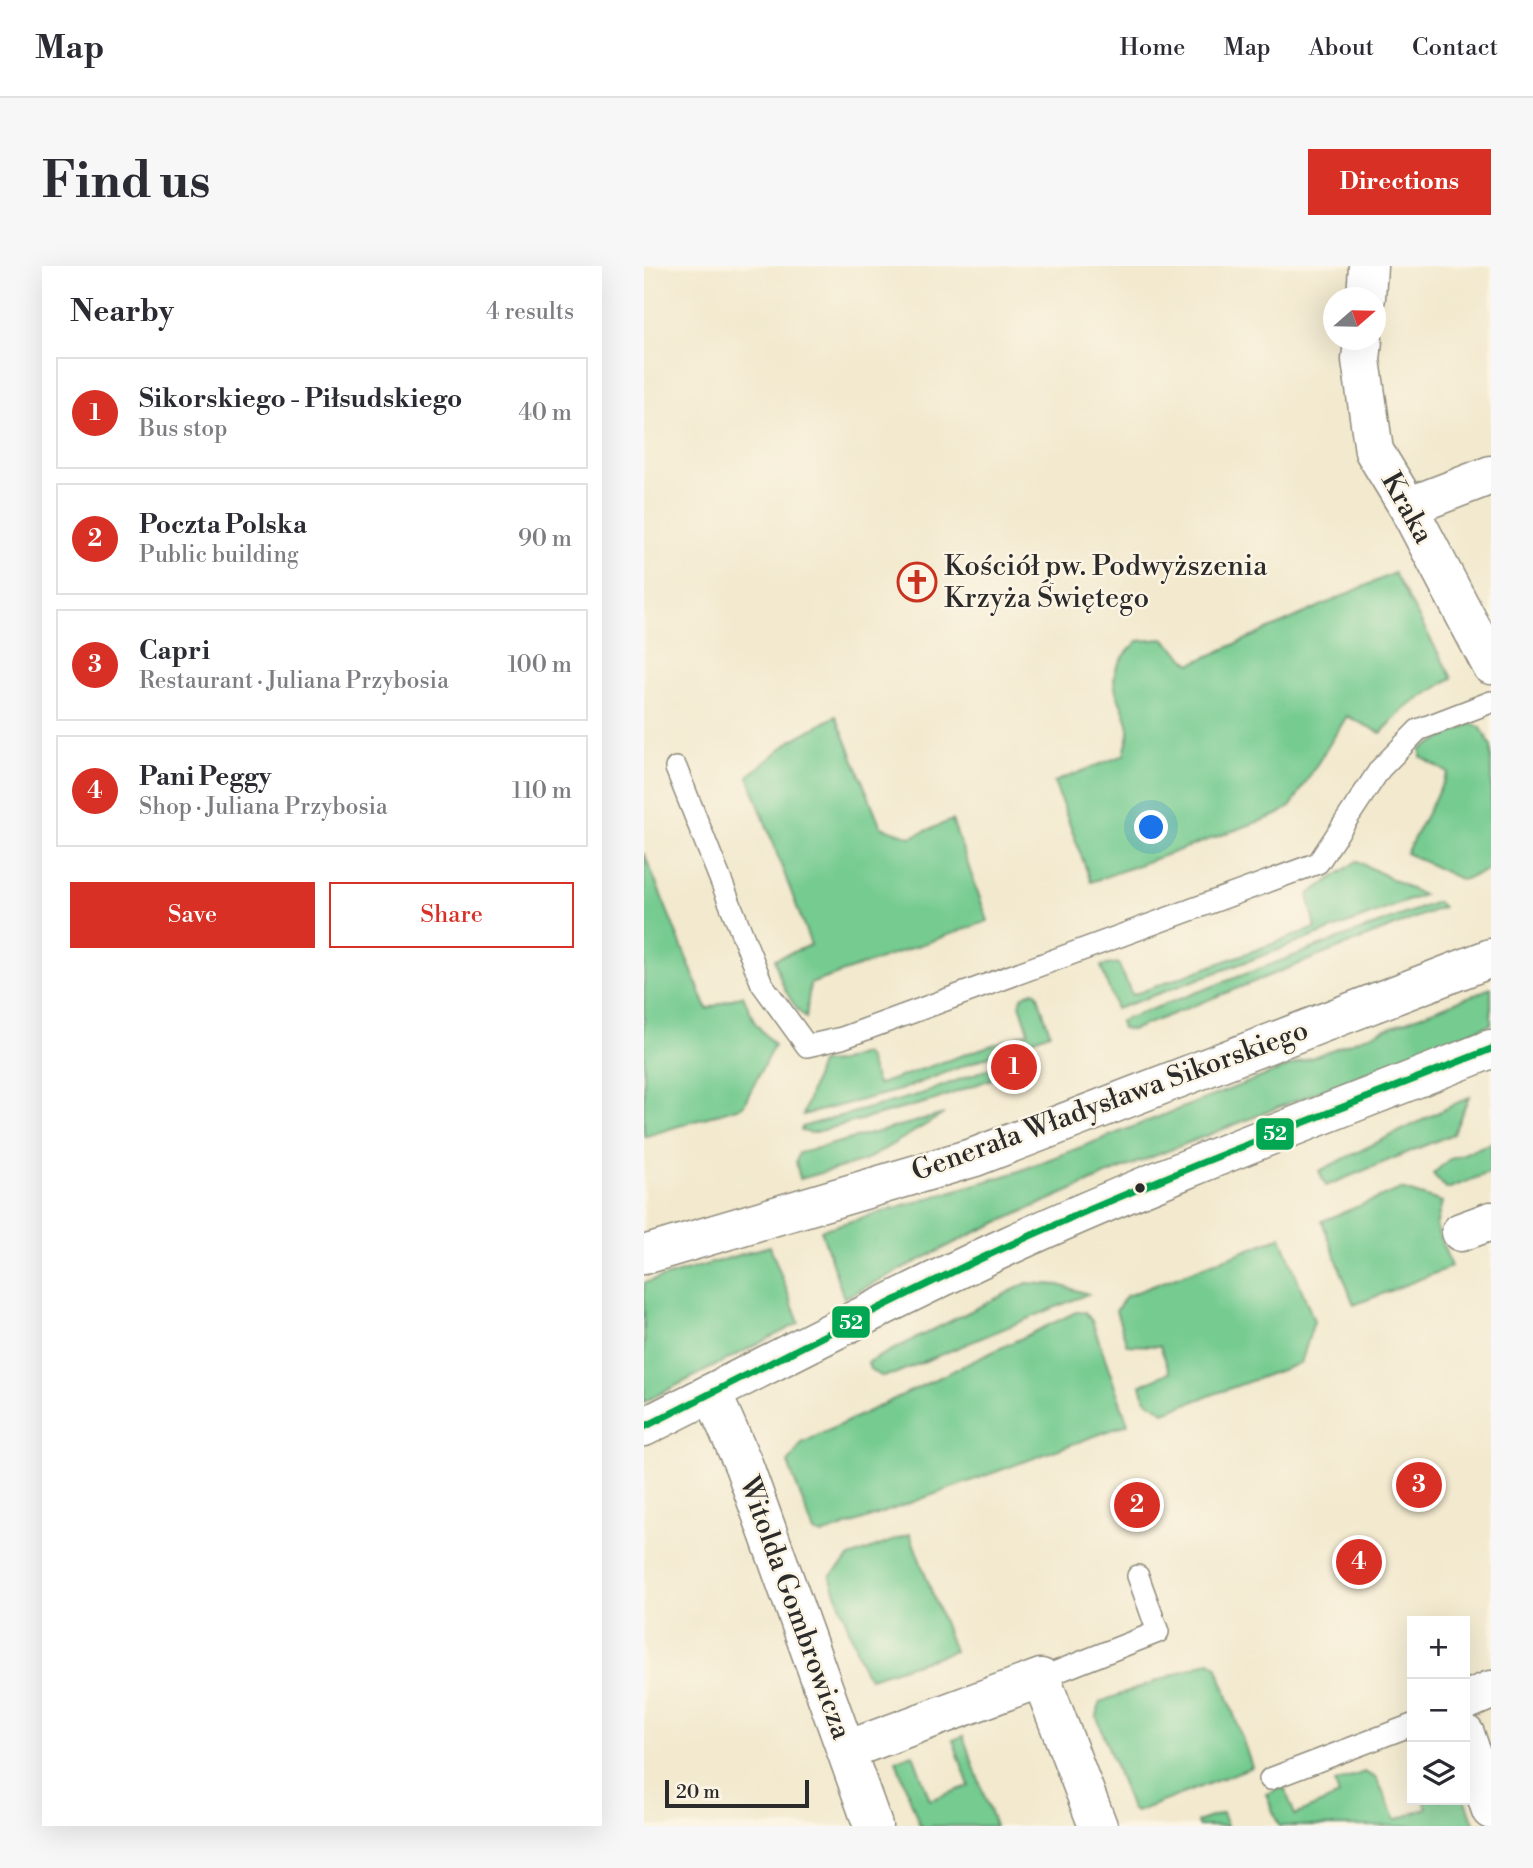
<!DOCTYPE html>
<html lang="en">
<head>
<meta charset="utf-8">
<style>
  body { margin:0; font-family:"Libre Bodoni",serif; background:#f7f7f7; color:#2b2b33 }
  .controls { position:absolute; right:21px; bottom:21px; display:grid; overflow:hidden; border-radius:0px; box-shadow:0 7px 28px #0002 }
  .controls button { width:63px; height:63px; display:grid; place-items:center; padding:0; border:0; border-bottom:2px solid #e1e1e2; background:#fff; color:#2b2b33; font:35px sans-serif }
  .compass { position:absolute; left:679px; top:21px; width:63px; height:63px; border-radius:50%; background:#fff; box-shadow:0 7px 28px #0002; rotate:70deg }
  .scale { position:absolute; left:21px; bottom:18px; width:144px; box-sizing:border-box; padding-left:7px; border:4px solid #2b2b2b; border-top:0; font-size:19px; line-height:24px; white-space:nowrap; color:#2b2b2b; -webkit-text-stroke:5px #fcf5e5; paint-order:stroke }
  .you { position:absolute; left:508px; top:562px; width:24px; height:24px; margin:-18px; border:5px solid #fff; border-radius:50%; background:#1a73e8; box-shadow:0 0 0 10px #1a73e833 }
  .badge { display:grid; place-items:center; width:46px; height:46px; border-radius:50%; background:#d93025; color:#fff; font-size:23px; font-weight:700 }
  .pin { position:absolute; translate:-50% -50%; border:4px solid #fff; box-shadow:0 2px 7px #0006 }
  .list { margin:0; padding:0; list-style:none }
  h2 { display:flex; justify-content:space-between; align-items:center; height:91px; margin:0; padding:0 28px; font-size:30px }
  h2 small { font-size:23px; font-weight:400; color:#7c7c81 }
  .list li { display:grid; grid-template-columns:46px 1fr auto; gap:21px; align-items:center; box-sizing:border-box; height:112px; margin:0 14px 14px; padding:0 14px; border:2px solid #e1e1e2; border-radius:0px }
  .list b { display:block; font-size:26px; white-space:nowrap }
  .list p { margin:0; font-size:23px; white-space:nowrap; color:#7c7c81 }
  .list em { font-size:23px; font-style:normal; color:#7c7c81 }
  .actions { display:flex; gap:14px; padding:21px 28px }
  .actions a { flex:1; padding:16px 0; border:2px solid #d93025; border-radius:0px; text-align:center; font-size:24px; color:#d93025 }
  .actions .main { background:#d93025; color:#fff }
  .icon { flex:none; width:38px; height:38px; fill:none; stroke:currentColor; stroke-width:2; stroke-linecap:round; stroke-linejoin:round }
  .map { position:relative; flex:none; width:847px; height:1560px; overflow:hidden; border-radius:0px }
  header { display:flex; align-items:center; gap:42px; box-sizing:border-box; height:98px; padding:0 35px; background:#fff; border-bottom:2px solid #e1e1e2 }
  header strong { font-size:33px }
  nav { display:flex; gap:38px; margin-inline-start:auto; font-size:24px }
  .intro { display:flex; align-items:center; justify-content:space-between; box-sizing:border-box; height:168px; padding:0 42px }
  h1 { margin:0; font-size:49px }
  .button { padding:18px 32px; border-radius:0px; background:#d93025; color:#fff; font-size:24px; font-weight:700 }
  main { display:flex; gap:42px; padding:0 42px }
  aside { flex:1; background:#fff; border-radius:0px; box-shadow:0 7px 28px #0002 }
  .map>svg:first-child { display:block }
</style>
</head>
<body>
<header>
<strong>Map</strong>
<nav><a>Home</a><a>Map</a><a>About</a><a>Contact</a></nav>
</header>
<div class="intro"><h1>Find us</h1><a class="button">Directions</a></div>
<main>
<aside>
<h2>Nearby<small>4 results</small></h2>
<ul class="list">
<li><span class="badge">1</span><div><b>Sikorskiego - Piłsudskiego</b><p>Bus stop</p></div><em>40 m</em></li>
<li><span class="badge">2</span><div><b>Poczta Polska</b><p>Public building</p></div><em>90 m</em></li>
<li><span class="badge">3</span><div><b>Capri</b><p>Restaurant · Juliana Przybosia</p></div><em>100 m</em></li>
<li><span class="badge">4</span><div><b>Pani Peggy</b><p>Shop · Juliana Przybosia</p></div><em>110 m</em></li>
</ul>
<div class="actions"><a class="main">Save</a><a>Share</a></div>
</aside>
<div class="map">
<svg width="847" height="1560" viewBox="0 0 847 1560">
  <rect width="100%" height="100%" fill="#fcf5e5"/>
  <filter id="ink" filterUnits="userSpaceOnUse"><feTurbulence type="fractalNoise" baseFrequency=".0143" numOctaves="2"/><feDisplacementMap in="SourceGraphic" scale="14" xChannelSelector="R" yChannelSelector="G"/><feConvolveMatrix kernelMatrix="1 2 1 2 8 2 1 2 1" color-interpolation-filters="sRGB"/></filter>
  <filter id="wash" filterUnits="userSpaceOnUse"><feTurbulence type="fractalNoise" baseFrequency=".00686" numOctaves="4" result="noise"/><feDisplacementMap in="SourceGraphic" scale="28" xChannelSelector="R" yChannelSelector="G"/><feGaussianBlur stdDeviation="1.57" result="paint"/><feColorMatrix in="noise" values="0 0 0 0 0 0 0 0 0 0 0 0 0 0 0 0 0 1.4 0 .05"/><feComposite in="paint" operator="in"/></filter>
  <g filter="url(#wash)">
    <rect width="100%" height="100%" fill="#f2e9ce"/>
    <path fill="#74cb90" stroke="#507b5e" stroke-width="2" d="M750,307l58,105 -48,31 -23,24 -34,-17 -56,90 -14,9 -186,67 -37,-100 70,-27c1,-9 6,-18 5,-26 -2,-16 -11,-27 -14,-42 -5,-19 11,-34 23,-46l26,-2 27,25z
      M192,450l45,111 30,10 41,-17 36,101 -178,63 -4,34c-16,-14 -27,-38 -31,-59l36,-14 -63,-169 44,-36z
      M828,457l9,5 10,18v123l-29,11 -56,-27 42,-80 -27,-16v-8z
      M0,587l63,156 36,-14 12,28 19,22 -31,61 -99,31z
      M713,595l66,34 -153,58 -154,56 -15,-43 17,-3 14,32 184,-67 -8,-33z
      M793,636l6,5 -311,123 -10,-1 -2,-8z
      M847,722v36l-385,151 -132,58 -130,65 -23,-68 193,-57z
      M389,725l4,2 13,40 -150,57 -97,25 17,-52 20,-1 23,-8 5,4 9,27 152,-53 -9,-28 2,-7z
      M349,801l4,10 -62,23 -123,33 -11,-2 1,-4 17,-5 102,-28z
      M825,831l-16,37 -127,52 -7,-15z
      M300,848l-80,47 -64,18 -4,-18 3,-8z
      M847,877v29l-44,17 -14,-15 15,-14z
      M757,923l41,13 -6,24 15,41 -97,38 -32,-84z
      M637,971l33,84 -13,42 -137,49 -19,-13 -4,-14 29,-13 -10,-26 -33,-1 -11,-34 10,-15z
      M126,980l29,77 -155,79v-119z
      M383,1017l32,2 29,9 -194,80 -13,2 -11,-7 -2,-7z
      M432,1046h9l7,9 36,103 -306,111 -8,-3 -26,-69 14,-20z
      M266,1268l44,117 -84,27 -6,-7 -34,-95 20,-19z
      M566,1395l7,5 35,101 -116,45 -5,-3 -34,-92 3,-15z
      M319,1470l32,90h-75l-24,-66 17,-6 17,46 39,-14 -16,-46z
      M720,1506l12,6 20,42 31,-12 -3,-8 41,-2 10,28h-196l-13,-32 18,-7 11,28 44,-19 -4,-13z
      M578,1547l5,13h-29l-1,-4z"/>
  </g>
  <g filter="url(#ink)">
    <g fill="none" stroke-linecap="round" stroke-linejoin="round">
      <defs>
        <path id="service" d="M32,502l86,216 45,62 35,-8 476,-175 62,-94 38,-39 73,-28
          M397,1412l117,-46 -20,-56
          M626,1513l142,-54"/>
        <path id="minor" d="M722,32l2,-32
          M719,74l-2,20 13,91 34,56 83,158
          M764,241l83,-32
          M817,966l30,-11
          M68,1127l32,73 129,360
          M821,1435l26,-11
          M821,1468l26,76
          M203,1484l194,-72 57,148"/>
        <path id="tertiary" d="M0,989l331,-98 516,-199
          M0,1161c122,-61 242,-125 366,-182 157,-72 320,-132 481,-196"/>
      </defs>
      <use href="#service" stroke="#8e8a7c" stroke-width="24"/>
      <use href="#minor" stroke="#8e8a7c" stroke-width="41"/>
      <use href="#tertiary" stroke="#8e8a7c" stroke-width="41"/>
      <use href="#service" stroke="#fff" stroke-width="21"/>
      <use href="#minor" stroke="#fff" stroke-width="38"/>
      <use href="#tertiary" stroke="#fff" stroke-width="38"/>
      <defs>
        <path id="bus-1" d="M0,1161c122,-61 242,-125 366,-182 157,-72 320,-132 481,-196"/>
      </defs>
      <use href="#bus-1" stroke="#fcf5e5" stroke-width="12"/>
      <use href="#bus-1" stroke="#00a651" stroke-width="7"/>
    </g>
  </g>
  <defs>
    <symbol id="church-ring" viewBox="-11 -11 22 22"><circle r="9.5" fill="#fcf5e5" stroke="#c8321e" stroke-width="1.5"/><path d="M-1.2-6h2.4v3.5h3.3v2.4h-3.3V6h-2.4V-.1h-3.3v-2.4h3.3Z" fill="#c8321e"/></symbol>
  </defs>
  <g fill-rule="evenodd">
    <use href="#church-ring" x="251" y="294" width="44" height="44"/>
  </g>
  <circle fill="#2b2b2b" stroke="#fcf5e5" stroke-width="2.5" cx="496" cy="922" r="6"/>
  <g text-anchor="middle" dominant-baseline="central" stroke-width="5" stroke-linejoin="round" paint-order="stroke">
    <g font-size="28" fill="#2b2b2b" stroke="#fcf5e5">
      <text transform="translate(763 242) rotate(61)">Kraka</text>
      <text transform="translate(466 835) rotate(-20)">Generała Władysława Sikorskiego</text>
      <text transform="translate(151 1342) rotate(70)">Witolda Gombrowicza</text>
    </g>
    <g font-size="28" fill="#2b2b2b" stroke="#fcf5e5" text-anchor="start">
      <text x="300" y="300">Kościół pw. Podwyższenia<tspan x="300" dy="32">Krzyża Świętego</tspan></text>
    </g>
  </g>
  <g stroke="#fcf5e5" stroke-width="2.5">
    <rect x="611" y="851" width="40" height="34" rx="7" fill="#00a651"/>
    <rect x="187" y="1039" width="40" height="34" rx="7" fill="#00a651"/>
  </g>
  <g font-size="19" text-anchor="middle" font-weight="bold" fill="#fff">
    <text x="631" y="874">52</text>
    <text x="207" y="1063">52</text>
  </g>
</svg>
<div class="controls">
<button>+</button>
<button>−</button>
<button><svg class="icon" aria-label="layers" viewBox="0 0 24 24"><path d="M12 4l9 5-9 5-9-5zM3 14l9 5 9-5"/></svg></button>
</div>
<svg class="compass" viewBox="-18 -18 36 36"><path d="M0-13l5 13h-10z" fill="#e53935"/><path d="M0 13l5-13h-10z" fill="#7c7c81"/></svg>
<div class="scale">20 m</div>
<div class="you"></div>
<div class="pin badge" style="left:370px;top:801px">1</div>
<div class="pin badge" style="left:493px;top:1239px">2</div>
<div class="pin badge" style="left:775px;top:1219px">3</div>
<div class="pin badge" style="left:715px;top:1296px">4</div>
</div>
</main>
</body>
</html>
